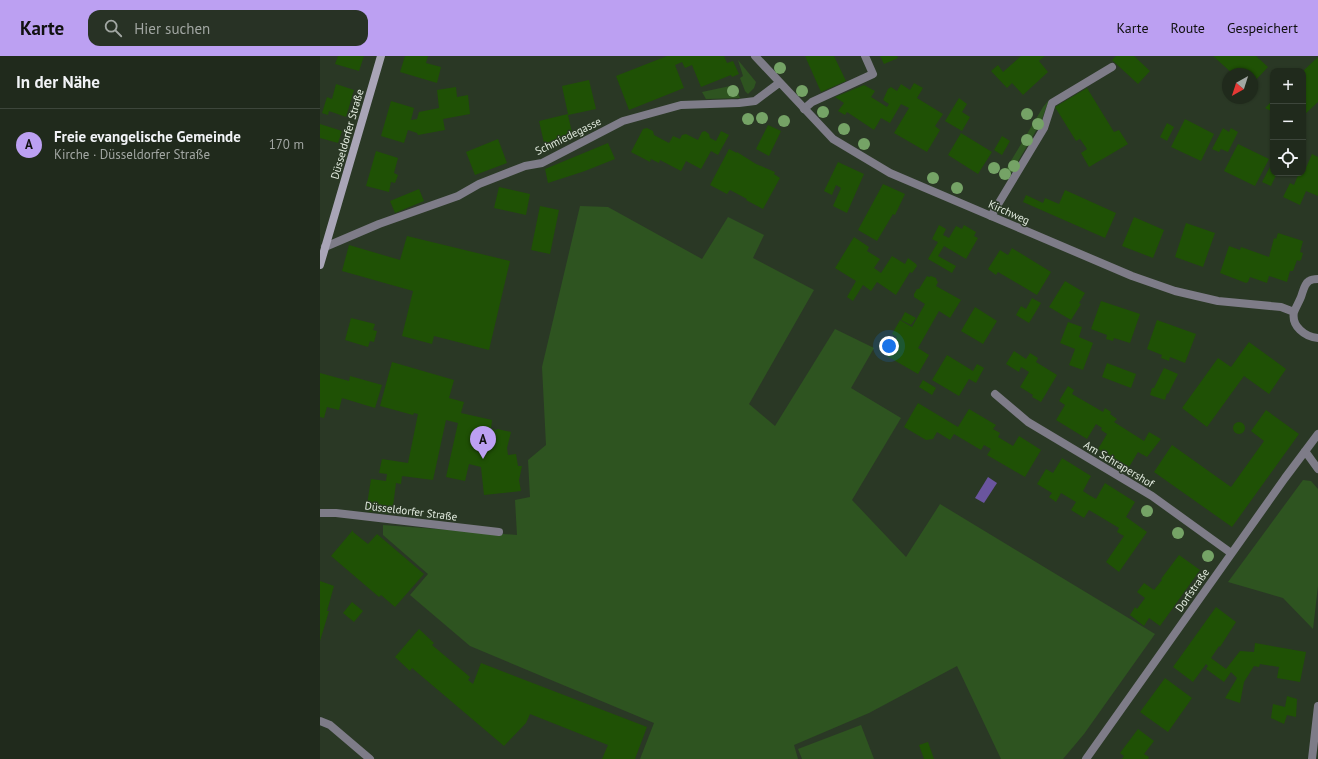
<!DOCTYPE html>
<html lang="de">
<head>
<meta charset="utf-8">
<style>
  body { margin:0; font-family:"PT Sans",sans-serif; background:#283225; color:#f1f3f6 }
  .controls { position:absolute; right:12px; top:12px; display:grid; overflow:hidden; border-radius:8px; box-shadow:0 1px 3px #0004 }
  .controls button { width:36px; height:36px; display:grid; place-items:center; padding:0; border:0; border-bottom:1px solid #3d463b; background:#202a1c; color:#f1f3f6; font:20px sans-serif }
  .compass { position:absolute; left:902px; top:12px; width:36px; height:36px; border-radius:50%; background:#202a1c; box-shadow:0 1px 3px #0004; rotate:219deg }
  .you { position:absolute; left:569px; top:290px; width:14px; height:14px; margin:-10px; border:3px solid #fff; border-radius:50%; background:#1a73e8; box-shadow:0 0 0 6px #1a73e833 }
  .badge { display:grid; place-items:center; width:26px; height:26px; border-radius:50%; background:#bca0f2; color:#111; font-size:13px; font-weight:700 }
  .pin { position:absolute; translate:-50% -33px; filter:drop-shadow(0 1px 2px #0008) }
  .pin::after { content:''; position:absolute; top:21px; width:14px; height:12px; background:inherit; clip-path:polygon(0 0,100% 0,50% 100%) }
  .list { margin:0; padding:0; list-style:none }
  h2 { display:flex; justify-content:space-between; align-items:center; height:52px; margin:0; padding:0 16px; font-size:17px }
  h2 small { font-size:13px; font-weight:400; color:#a2a7a3 }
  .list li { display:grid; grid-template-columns:26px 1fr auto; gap:12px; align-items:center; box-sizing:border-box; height:72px; padding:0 16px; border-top:1px solid #3d463b }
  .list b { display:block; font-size:15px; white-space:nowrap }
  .list p { margin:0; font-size:13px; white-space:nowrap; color:#a2a7a3 }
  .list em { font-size:13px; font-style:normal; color:#a2a7a3 }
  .icon { flex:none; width:22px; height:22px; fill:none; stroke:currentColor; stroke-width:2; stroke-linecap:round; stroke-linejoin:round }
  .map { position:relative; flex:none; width:998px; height:703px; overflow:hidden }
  header { display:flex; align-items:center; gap:24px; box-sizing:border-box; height:56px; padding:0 20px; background:#bca0f2; color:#111 }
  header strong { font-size:19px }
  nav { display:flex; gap:22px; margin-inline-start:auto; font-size:14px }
  .search { width:280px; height:36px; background:#283225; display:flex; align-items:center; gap:10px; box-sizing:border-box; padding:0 14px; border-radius:12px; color:#a2a7a3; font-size:15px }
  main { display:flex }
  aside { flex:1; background:#202a1c }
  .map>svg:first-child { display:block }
</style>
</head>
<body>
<header>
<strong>Karte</strong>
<div class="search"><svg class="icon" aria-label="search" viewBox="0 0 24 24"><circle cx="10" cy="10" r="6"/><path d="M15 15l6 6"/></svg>Hier suchen</div>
<nav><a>Karte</a><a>Route</a><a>Gespeichert</a></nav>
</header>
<main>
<aside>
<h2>In der Nähe<small></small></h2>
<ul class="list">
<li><span class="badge">A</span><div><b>Freie evangelische Gemeinde</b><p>Kirche · Düsseldorfer Straße</p></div><em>170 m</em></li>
</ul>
</aside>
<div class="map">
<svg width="998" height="703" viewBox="0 0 998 703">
  <rect width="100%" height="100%" fill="#2a3825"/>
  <path fill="#2e5420" d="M418,4l18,22 -2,6 -6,6 -3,-3 -5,-13 3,-2z
    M415,29l5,13 -34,1 -4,-7z
    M729,44l-8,22 -34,58 -5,-4 41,-69z
    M260,150l28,1 94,52 26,-42 36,18 -11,23 61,32 -65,114 26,22 60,-97 39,19 -23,40 50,30 -49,82 54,57 34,-53 215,130 -71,100 -21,25h-62l-44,-93 -88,47 -75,32 4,14h-158l14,-36 -184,-77 -60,-51 18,-21 -45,-39v-10l134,10 -2,-35 15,-3 -2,-37 18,-15 -4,-78z
    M983,424l8,1 7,8v97l-5,43 -30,-31 -55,-16z
    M541,669l13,34h-72l-4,-10z"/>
  <path fill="#6a559f" d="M668,421l9,6 -13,20 -9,-5z"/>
  <path fill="#1f5105" d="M18,0h26l-5,15 -24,-7z
    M85,0h23l-2,7 15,4 -4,16 -37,-11z
    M347,0h57l3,7 6,-2 6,13 -7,3 -1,-2 -30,12 -9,-22 -7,3 -3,-6 -7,3 9,23 -55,22 -13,-34z
    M485,0h29l12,25 -25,11z
    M560,0h17l1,2 -14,6z
    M701,0h24l-6,5 9,11 -25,23 -11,-12 -5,5 -16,-17 7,-6 5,7z
    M796,0h18l16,15 -12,13 -26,-24z
    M893,0h43l12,11 -16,17v-10h-19z
    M998,1v45l-15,14v-45z
    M269,24l7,29 -28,6 5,22 -29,6 -5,-22 29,-7 -6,-28z
    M594,27l9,5 -6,10 26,16 -8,12 5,4 -13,22 -33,-19 15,-25 -8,-4 -11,19 -9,-5 -7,12 -27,-18 -2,3 -7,-4 6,-8 -9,-6 29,-12 11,6 -4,6 16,10 2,-3 -6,-4 5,-11 3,-2 6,4 4,-7 9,6z
    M16,28l18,6 -8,27 -17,-6 -1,4 -6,-2 5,-16 5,2z
    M136,31l1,10 11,-2 2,19 -27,5 2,11 -27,5 -1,-2 -9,-3 -4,13 -23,-7 10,-35 23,7 -3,12 6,-1 2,-7 20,-4 -2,-18z
    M767,32l27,44 5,-2 9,14 -39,23 -8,-14 6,-4 -7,-10 -4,2 -21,-34z
    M639,42l8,6 -5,8 8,5 -8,14 -17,-10z
    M953,44v12l-8,-4z
    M865,63l29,15 -13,27 -30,-14z
    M847,67l7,4 -7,14 -7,-4z
    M0,68l22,7 -4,12 -18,-5z
    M448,69l13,6 -12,25 -13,-7z
    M327,72l6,3 1,4 15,8 4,-7 7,3 2,-4 4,-1 12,6 4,-8 3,-1 4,3 1,4 6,3 5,-10 8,4 -11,20 -7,-4 -10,18 -15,-8 -5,10 -21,-11 -1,3 -8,-4 -1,3 -19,-10 12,-23z
    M903,72l6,4 2,-4 7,4 -10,20 -7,-3 -2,3 -7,-3z
    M641,77l31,19 -14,22 -30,-19z
    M682,80l8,5 -8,14 -8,-5z
    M178,83l9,24 -32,12 -9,-23z
    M288,87l7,16 -30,12 -37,12 -3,-14z
    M918,88l31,15 -14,27 -31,-15z
    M409,93l8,4v-1l19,12 19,8 -1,2 6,4 -17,31 -17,-9 1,-1 -17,-9 -3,4 -17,-9z
    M56,95l22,7 -4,15 4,2 -3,8 -4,-1 -2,10 -23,-6z
    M992,98l6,3v39l-12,-5 -6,14 -17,-8 7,-14 4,2 5,-12h4v-3h2z
    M518,106l26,12 -17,39 -14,-7 8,-18 -5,-3 -4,10 -8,-4z
    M951,109l2,1v7h4l-6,13 -9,-4z
    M563,128l22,10 -10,21 -2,-1 -16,27 -19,-11z
    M179,131l31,7 -4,21 -32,-7z
    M99,133l5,12 -29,12 -5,-12z
    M745,134l51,23 -11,25 -82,-36 3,-7 17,8 2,-5 14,6z
    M220,150l19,4 -9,44 -19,-4z
    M814,161l30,13 -11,28 -31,-12z
    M866,167l29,10 -12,34 -28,-10z
    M619,169l7,4 -3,6 6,3 7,-12 6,3 2,-4 12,7 -2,4 4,2 -12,21 -22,-13 -6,10 18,10 -4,7 -24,-14 10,-17 -6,-3z
    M958,177l25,8 -3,11 3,1 -2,7 -2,1 -2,-1 -4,11h-3l-3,11 -18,-6 -2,7 -17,-6 -2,5 -2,1 -26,-10 9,-27 11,4 1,-3 28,10 5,-19 2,1z
    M87,180l103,25 -21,89 -55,-14 -2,8 -30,-8 11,-45 -71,-20 7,-26 51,15z
    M534,181l15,10 -2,4 13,8 -6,9 7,5 11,-17 13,8 3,-6 8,6 1,2 -5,7 -2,-1 -14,23 -19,-13 -6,9 -8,-6 -10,16 -6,-4 9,-16 -21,-13z
    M692,192l39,24 -14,23 -39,-23 -2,3 -8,-6 12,-19 8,5z
    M607,220l2,1 2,-1 5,2 1,3 1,1 -2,4 25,14 -11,18 -11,-7 -21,37 11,7 -11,19 -31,-18 10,-19 -5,-3 8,-14 12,7 13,-23 -11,-7v-3l3,-5h2z
    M745,225l20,12 -6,10 2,1 -10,16 -22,-13z
    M712,242l9,5 -12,20 -13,-8 5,-9 5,3z
    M781,245l39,13 -10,29 -16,-5 -1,3 -7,-2 1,-4 -16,-6z
    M655,251l22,14 -14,23 -22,-13z
    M585,256l11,6 -5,7 -10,-5z
    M31,262l24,6 -2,6 4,1 -3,11 -4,-1 -2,6 -23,-7z
    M837,264l39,14 -11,29 -15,-6 -1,4 -8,-3 1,-3 -15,-6z
    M748,266l14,5 -3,10 14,6 -10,27 -14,-5 6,-16 -15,-6z
    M929,286l37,27 -17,25 -25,-18 -37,51 -25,-19 36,-50 13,9z
    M694,295l12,8 4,-6 8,5 -2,4 21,13 -16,27 -9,-5 1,-2 -13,-8 9,-15 -8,-5 -2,5 -13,-8z
    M627,299l26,16 4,-7 7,4 -8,15 -7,-4 -10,17 -27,-16z
    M72,306l62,18 -5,18 15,4 -3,11 31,7 -1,9 6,1v-1l14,3 -4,16 1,7 8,-1 2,12h4l-3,14 2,11 -37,4 -3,-28 -12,-3 -4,17 -19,-4 12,-54 -12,-3 -13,60 -39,-5 8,1 -1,8 -5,-1 -4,31 -26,-3 5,-32 15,2 1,-7 -8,-1 3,-14 26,4 10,-49 -4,-1 -1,2 -33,-9z
    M787,307l29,11 -5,14 -29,-11z
    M844,312l14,6 -10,20 -1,-1 -2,7 -15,-5 2,-7h2z
    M0,317l29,8 1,-5 32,9 -7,23 -33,-10 -3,12 -12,-3 -3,11 -4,-1z
    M603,324l13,8 -4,7 -13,-8z
    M748,330l6,4 -2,4 31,18 2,-4 6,4 -1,2 7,5 -3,3 30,19 5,-9 12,7 -14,18 -9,-5 -9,15 -31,-18 9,-15 -6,-4 1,-2 -6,-4 -9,15 -31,-19 9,-15 -6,-4z
    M598,347l40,24 11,-18 27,16 -3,4 7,4 -2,4 15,9 6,-10 22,14 -16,27 -38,-22 4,-6 -7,-4 -3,5 -27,-16 -4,6 -13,-8 -4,7 -7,1 -22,-13z
    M946,354l33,24 -67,93 -78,-55 18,-27 59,42 33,-46 -13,-10z
    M913 372a6 6 0 1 1 12 0a6 6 0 1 1-12 0Z
    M742,402l29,18 -8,15 6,4 7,4 9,-16 30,19 -9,15 21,15 -28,40 -13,-10 18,-26 -7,-4 2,-4 -30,-18 -5,8 -13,-8 5,-8 -15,-9 -5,9 -7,-5 3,-4 -15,-9 9,-15 7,4z
    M33,474v2l15,12 9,-10 47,40 -29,33 -14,-12 -2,2 -48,-41z
    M859,499l21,15 -40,56 -11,-8 -5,8 -14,-11 5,-8 2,2 8,-11 -8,-6 7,-9 10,7 8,-10 -1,-1z
    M0,525l14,5 -7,25h2l-9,30z
    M32,546l11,9 -9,11 -11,-9z
    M896,551l20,15 -16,25 -1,-1 -8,12 15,11 14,-18 14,1 1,-9 51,9 -6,30 -23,-4 2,-11 -19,-3 -1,3 -5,-1 -10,16 -4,21 -15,-5 12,-20 -6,-6 -7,10 -18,-13 2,-3 -2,-2 -13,18 -20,-15z
    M99,573l15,14 -2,2 38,32 -2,3 5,4 8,-21 166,64 -12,32h-33l6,-14 -78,-31 -4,9 -22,23 -92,-78 -2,3 -15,-14z
    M845,622l27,20 -24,34 -28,-20z
    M967,640l10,3 -1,18 -9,-2 -3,9 -13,-6 2,-14 12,3z
    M818,673l16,12 -10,13 5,3 -1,2h-26l2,-3 -4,-3z
    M608,686l6,17h-10l-5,-14z"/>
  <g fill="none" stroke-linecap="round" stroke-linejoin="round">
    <path stroke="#7e7c88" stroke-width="8" d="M484,53l8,-7 61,-28 -8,-18
      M671,160l53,-88 8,-25 60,-36"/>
    <path stroke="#7e7c88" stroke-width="8" d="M435,0l78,83 57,34 242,103 43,15 43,10 63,6 13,5
      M5,191l54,-23 79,-28 21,-12 46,-18 17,-3 81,-42 58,-16 58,-2 16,-2 24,-18
      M998,223c-3,0 -6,0 -9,2 -5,3 -6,11 -8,16 -2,5 -5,10 -7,15 -3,14 11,25 24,26
      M675,338l33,28 124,74 79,57
      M985,395l13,18
      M0,457h16l163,19
      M0,665l10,4 40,34
      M766,703l199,-281 33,-44
      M992,703l6,-53"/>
    <path stroke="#a9a5b7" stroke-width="8" d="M0,209l61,-209"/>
  </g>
  <g fill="#75a366">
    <circle cx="460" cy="12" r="6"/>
    <circle cx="413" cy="35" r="6"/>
    <circle cx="482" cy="35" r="6"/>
    <circle cx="503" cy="56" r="6"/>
    <circle cx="707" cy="58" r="6"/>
    <circle cx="442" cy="62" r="6"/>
    <circle cx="428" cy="63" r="6"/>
    <circle cx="464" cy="65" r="6"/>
    <circle cx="718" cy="68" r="6"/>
    <circle cx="524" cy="73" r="6"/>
    <circle cx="707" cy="84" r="6"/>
    <circle cx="544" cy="88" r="6"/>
    <circle cx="694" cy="110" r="6"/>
    <circle cx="674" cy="112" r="6"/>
    <circle cx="685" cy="118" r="6"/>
    <circle cx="613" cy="122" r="6"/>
    <circle cx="637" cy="132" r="6"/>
    <circle cx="827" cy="455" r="6"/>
    <circle cx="858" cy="477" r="6"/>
    <circle cx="888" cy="500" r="6"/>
  </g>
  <g text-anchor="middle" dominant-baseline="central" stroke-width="3" stroke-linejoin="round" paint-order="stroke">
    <g font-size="11" fill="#e3ece0" stroke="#2a3825">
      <text transform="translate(27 78) rotate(-74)">Düsseldorfer Straße</text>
      <text transform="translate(248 80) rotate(-26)">Schmiedegasse</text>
      <text transform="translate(689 156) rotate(24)">Kirchweg</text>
      <text transform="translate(799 408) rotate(31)">Am Schrapershof</text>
      <text transform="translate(91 455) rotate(7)">Düsseldorfer Straße</text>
      <text transform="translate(872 534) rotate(-55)">Dorfstraße</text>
    </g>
  </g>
</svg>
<div class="controls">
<button>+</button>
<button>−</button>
<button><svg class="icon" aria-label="locate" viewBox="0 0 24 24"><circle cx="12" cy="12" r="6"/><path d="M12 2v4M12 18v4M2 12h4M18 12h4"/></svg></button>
</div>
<svg class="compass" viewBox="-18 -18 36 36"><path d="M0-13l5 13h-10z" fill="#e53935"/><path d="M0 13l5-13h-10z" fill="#a2a7a3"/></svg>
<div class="you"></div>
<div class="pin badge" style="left:163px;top:403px">A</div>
</div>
</main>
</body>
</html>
